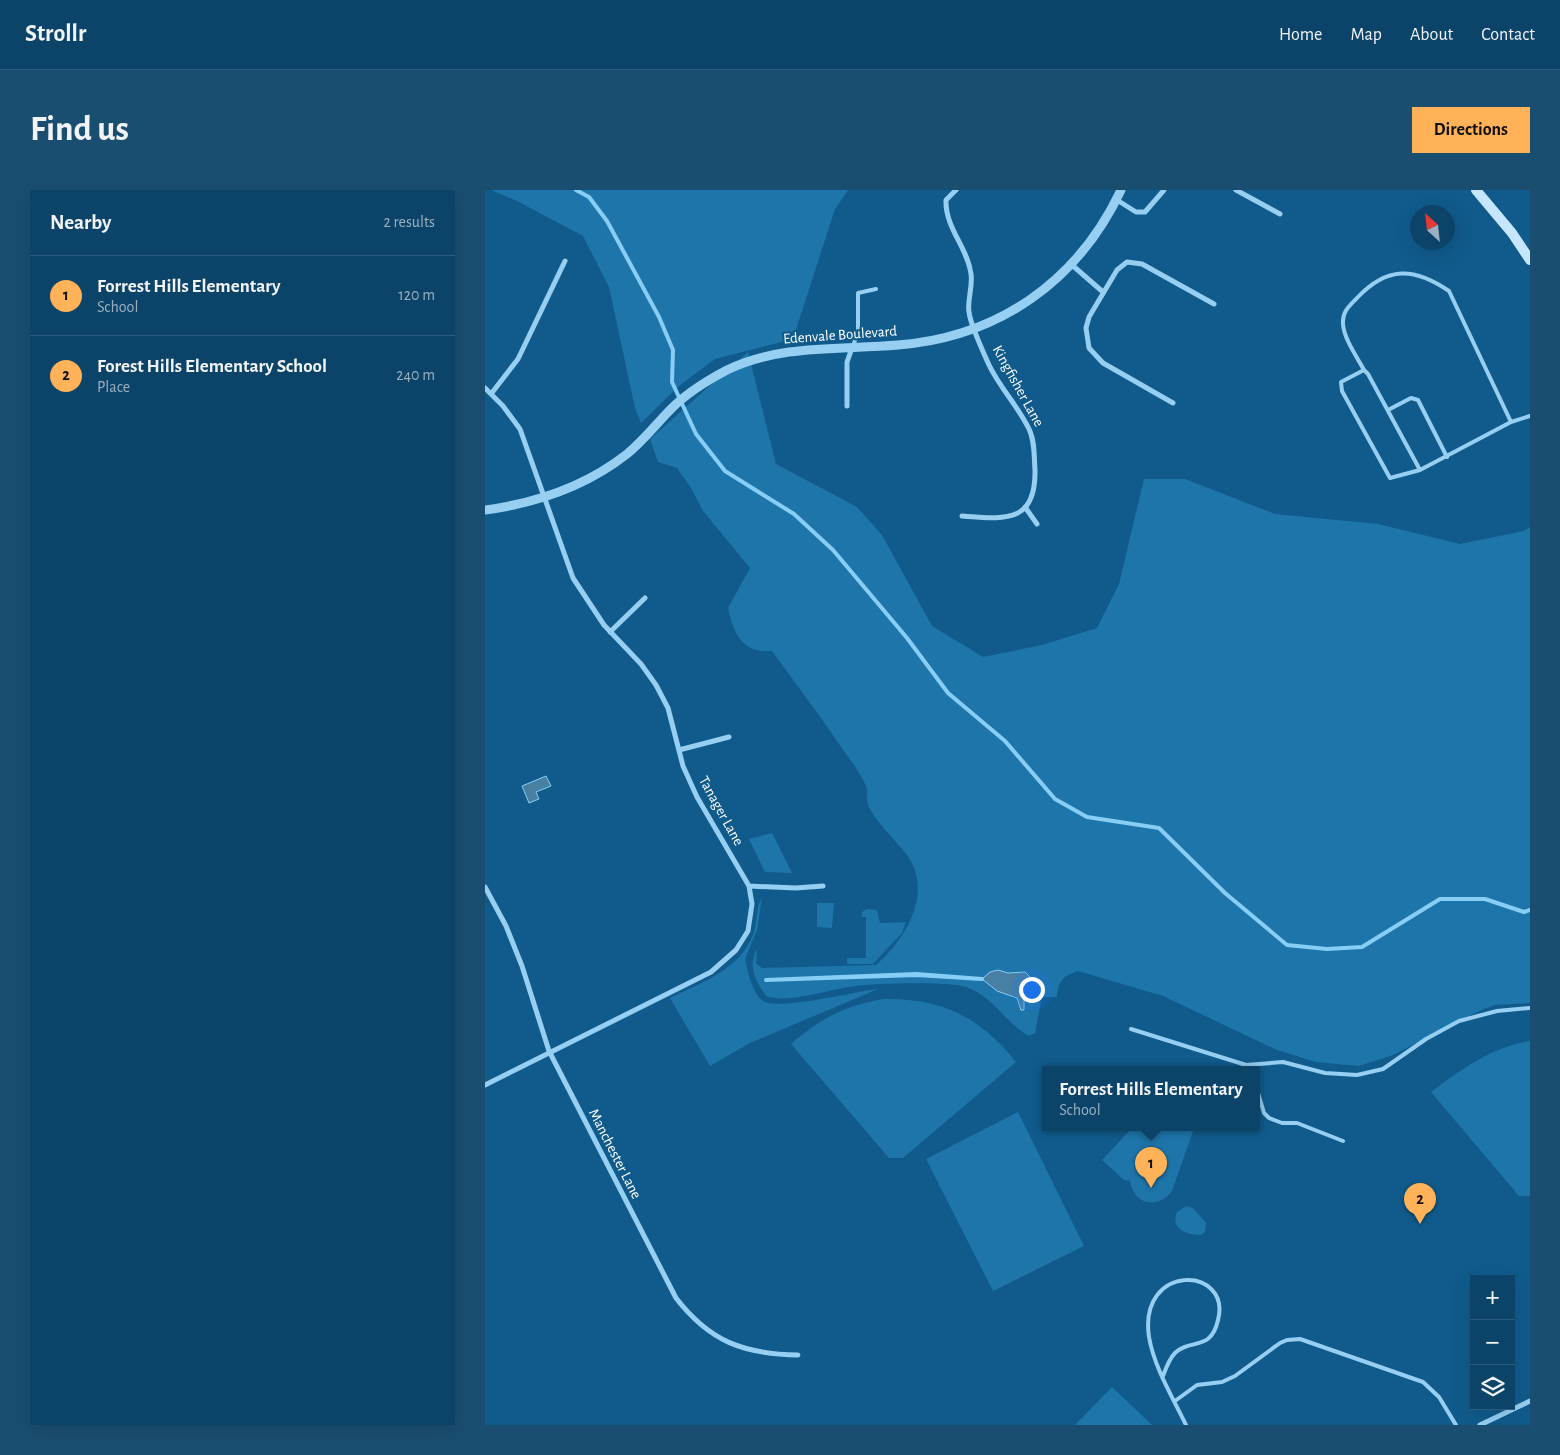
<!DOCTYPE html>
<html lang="en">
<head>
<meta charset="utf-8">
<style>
  body { margin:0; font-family:"Alegreya Sans",sans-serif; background:#1a4e71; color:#f1f3f6 }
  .controls { position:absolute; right:15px; bottom:15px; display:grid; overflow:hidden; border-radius:0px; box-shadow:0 5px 20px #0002 }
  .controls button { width:45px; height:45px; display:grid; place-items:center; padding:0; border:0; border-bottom:1px solid #2c5c7d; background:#0c4469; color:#f1f3f6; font:25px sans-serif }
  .compass { position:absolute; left:925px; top:15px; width:45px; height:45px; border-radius:50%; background:#0c4469; box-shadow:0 5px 20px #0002; rotate:333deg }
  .you { position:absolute; left:546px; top:799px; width:18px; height:18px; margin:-12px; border:4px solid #fff; border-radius:50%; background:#1a73e8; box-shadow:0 0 0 8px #1a73e833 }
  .badge { display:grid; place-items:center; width:32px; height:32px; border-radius:50%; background:#ffb258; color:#111; font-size:16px; font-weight:700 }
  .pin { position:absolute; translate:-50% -41px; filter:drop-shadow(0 1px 2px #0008) }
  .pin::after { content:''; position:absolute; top:26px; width:18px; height:15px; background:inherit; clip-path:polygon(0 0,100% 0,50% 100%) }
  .popup { position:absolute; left:557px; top:876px; width:218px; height:65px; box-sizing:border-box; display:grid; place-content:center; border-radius:0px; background:#0c4469; filter:drop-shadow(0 1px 4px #0005); font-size:16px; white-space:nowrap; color:#9ab0c0 }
  .popup b { font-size:19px; color:#f1f3f6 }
  .popup::after { content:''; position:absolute; left:50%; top:100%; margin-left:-10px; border:10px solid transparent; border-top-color:#0c4469 }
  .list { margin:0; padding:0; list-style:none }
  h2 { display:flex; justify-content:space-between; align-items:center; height:65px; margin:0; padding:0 20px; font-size:21px }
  h2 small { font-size:16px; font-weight:400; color:#9ab0c0 }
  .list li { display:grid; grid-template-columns:32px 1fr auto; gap:15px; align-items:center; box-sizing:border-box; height:80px; padding:0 20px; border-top:1px solid #2c5c7d }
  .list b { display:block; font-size:19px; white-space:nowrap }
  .list p { margin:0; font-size:16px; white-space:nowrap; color:#9ab0c0 }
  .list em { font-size:16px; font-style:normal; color:#9ab0c0 }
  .icon { flex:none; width:28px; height:28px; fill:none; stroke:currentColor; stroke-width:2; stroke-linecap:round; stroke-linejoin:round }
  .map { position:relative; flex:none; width:1045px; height:1235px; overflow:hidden; border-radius:0px }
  header { display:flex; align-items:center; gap:30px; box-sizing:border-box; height:70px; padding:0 25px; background:#0c4469; border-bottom:1px solid #2c5c7d }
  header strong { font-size:24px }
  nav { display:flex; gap:28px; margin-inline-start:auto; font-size:18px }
  .intro { display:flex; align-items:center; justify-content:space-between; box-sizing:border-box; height:120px; padding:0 30px }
  h1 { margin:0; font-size:35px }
  .button { padding:12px 22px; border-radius:0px; background:#ffb258; color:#111; font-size:18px; font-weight:700 }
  main { display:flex; gap:30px; padding:0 30px }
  aside { flex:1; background:#0c4469; border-radius:0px; box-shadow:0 5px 20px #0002 }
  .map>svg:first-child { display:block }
</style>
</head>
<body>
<header>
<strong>Strollr</strong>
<nav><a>Home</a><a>Map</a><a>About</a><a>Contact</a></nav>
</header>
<div class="intro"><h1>Find us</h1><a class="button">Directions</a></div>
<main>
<aside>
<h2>Nearby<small>2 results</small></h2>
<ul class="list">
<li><span class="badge">1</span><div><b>Forrest Hills Elementary</b><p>School</p></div><em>120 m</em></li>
<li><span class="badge">2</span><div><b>Forest Hills Elementary School</b><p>Place</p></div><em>240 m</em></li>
</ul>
</aside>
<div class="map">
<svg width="1045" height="1235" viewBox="0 0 1045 1235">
  <rect width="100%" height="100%" fill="#105b8c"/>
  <path fill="#1e75aa" d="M6,0h357l-13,19 -42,130 -78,20 -36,27 -38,37 -6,-15 -26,-121 -26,-51 -68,-36z
    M263,162l28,112 81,43 25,28 50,91 51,31 59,-12 55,-17 22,-44 25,-105h41l90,35 103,10 82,20 64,-13 6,-4v476l-35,2 -14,5 -88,45 -34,11 -43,-4 -39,-12 -114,-54 -85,-25c-15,5 -20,10 -21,26h-15l-7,36 -6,3c-24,-13 -36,-40 -63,-49 -18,-6 -97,-4 -117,0 -22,3 -62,17 -83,9 -10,-15 -19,-30 -9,-47l-1,14 6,5 114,-3c30,-26 58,-73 31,-110 -10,-14 -34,-35 -39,-51 -2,-5 0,-11 -1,-15 -5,-15 -17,-29 -26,-42 -22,-33 -46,-64 -69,-96 -30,3 -39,-19 -44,-43l22,-40 -47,-57 -12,-23 -14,-20 -19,-6 -8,-23z
    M287,643l20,40 -27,-1 -16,-33z
    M277,708l-5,32 -12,29c3,13 7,34 18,42 16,10 93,-10 115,-12l-128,54 -40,23 -40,-68c31,-15 69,-28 83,-63 5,-11 2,-28 9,-37z
    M332,713h17l-2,25 -15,-1z
    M382,719l10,1 3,13 26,-1 -4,11 -29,31h-26v-6h19v-41h-4v-5z
    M399,809c58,-1 96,18 132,63l-113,96h-14l-98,-114c30,-26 53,-38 93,-45z
    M1045,851v155h-11l-88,-104c31,-23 60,-45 99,-51z
    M533,922l66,134 -91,45 -67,-132z
    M648,937h51l9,4 -21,60c-13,18 -38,15 -42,-10l-6,-1 -22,-20z
    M701,1016l7,2 13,15 -1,9 -4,3c-15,0 -31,-6 -24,-23z
    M627,1197l40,38h-77z"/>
  <path fill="#4880a4" stroke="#87cef6" d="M61,586l5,10 -15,6 3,7 -10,4 -7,-17z
    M513,780l10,3 17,-1 5,5 2,11 -8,8v14h-3l-4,-12 -20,-7 -15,-12 8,-7z"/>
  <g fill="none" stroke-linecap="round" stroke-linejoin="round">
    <path stroke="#87cef6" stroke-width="4" d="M91,0l13,7 18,24 52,96 14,33 -1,32 24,52 29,37 69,43 39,36 74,88 41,55 57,48 50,58 32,18 72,11 66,65 62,52 40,4 35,-2 78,-48h45l39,13 6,-2
      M431,784l66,5 -66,-4 -150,5z"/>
    <path stroke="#96cff2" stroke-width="4" d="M367,158l6,-15v-40l18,-4
      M879,180l-23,12 1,9 48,87 30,-8 -52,-96 -4,-4c-7,-13 -20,-31 -21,-46 -1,-12 6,-18 14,-26 30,-32 57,-31 92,-7l62,131 19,-6
      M903,220l23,-12 7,2 29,57
      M935,280l91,-48
      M646,839l115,36 37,-3 42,11 32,2 26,-6 43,-30 33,-18 38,-10 33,-3
      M771,896l8,27 5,5 13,5h15l46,18
      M678,1186c3,-8 6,-17 12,-23 15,-15 36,-1 43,-33 14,-54 -80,-58 -69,17 5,30 24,61 37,88
      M690,1211l22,-16 25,-3 13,-6 45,-33 7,-3 13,-1 123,43 16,15 17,28"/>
    <path stroke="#96cff2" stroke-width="5" d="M471,0l-10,10c-1,28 22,48 25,74 2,13 -4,26 -2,38 1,11 15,42 20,53 11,23 29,41 40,64 6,12 5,28 6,41 1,54 -30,49 -73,46
      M751,0l44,24
      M632,10l19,12h9l19,-22
      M587,75l31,27
      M0,198l18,18 17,23 53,149 31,47 37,39 15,21 12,23 15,58 14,31 52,89 3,18 -4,27 -12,19 -25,22 -226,113
      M6,204l27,-35 47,-98
      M688,213l-70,-40 -14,-15 -3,-20 3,-11 28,-47 10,-8 15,2 72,40
      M362,216v-44l5,-14
      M540,317l12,17
      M125,442l35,-34
      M194,560l50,-13
      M264,696l47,2 27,-2
      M0,697l21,39 16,40 27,85 127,247c34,44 68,56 122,57
      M995,1235l50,-24"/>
    <path stroke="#96cff2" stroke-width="9" d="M0,320c52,-7 100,-23 142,-56 16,-13 30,-31 45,-46 15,-15 36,-28 55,-38 54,-26 113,-20 171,-25 101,-8 180,-64 223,-155"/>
    <path stroke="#c5e6fc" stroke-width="10" d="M991,0l36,43 18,27"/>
  </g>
  <g text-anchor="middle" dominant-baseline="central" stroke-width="4.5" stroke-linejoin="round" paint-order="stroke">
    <g font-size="15" fill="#fff" stroke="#105b8c">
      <text transform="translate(355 145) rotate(-4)">Edenvale Boulevard</text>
      <text transform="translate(533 196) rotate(61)">Kingfisher Lane</text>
      <text transform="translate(236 621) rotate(61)">Tanager Lane</text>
      <text transform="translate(130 964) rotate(63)">Manchester Lane</text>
    </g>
  </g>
</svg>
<div class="controls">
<button>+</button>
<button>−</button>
<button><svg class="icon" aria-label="layers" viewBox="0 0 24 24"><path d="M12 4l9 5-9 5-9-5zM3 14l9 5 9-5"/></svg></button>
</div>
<svg class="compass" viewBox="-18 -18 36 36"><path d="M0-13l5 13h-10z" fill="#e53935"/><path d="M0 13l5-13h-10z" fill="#9ab0c0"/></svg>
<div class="you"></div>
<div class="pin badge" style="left:666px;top:998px">1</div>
<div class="popup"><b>Forrest Hills Elementary</b>School</div>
<div class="pin badge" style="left:935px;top:1034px">2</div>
</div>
</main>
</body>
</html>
